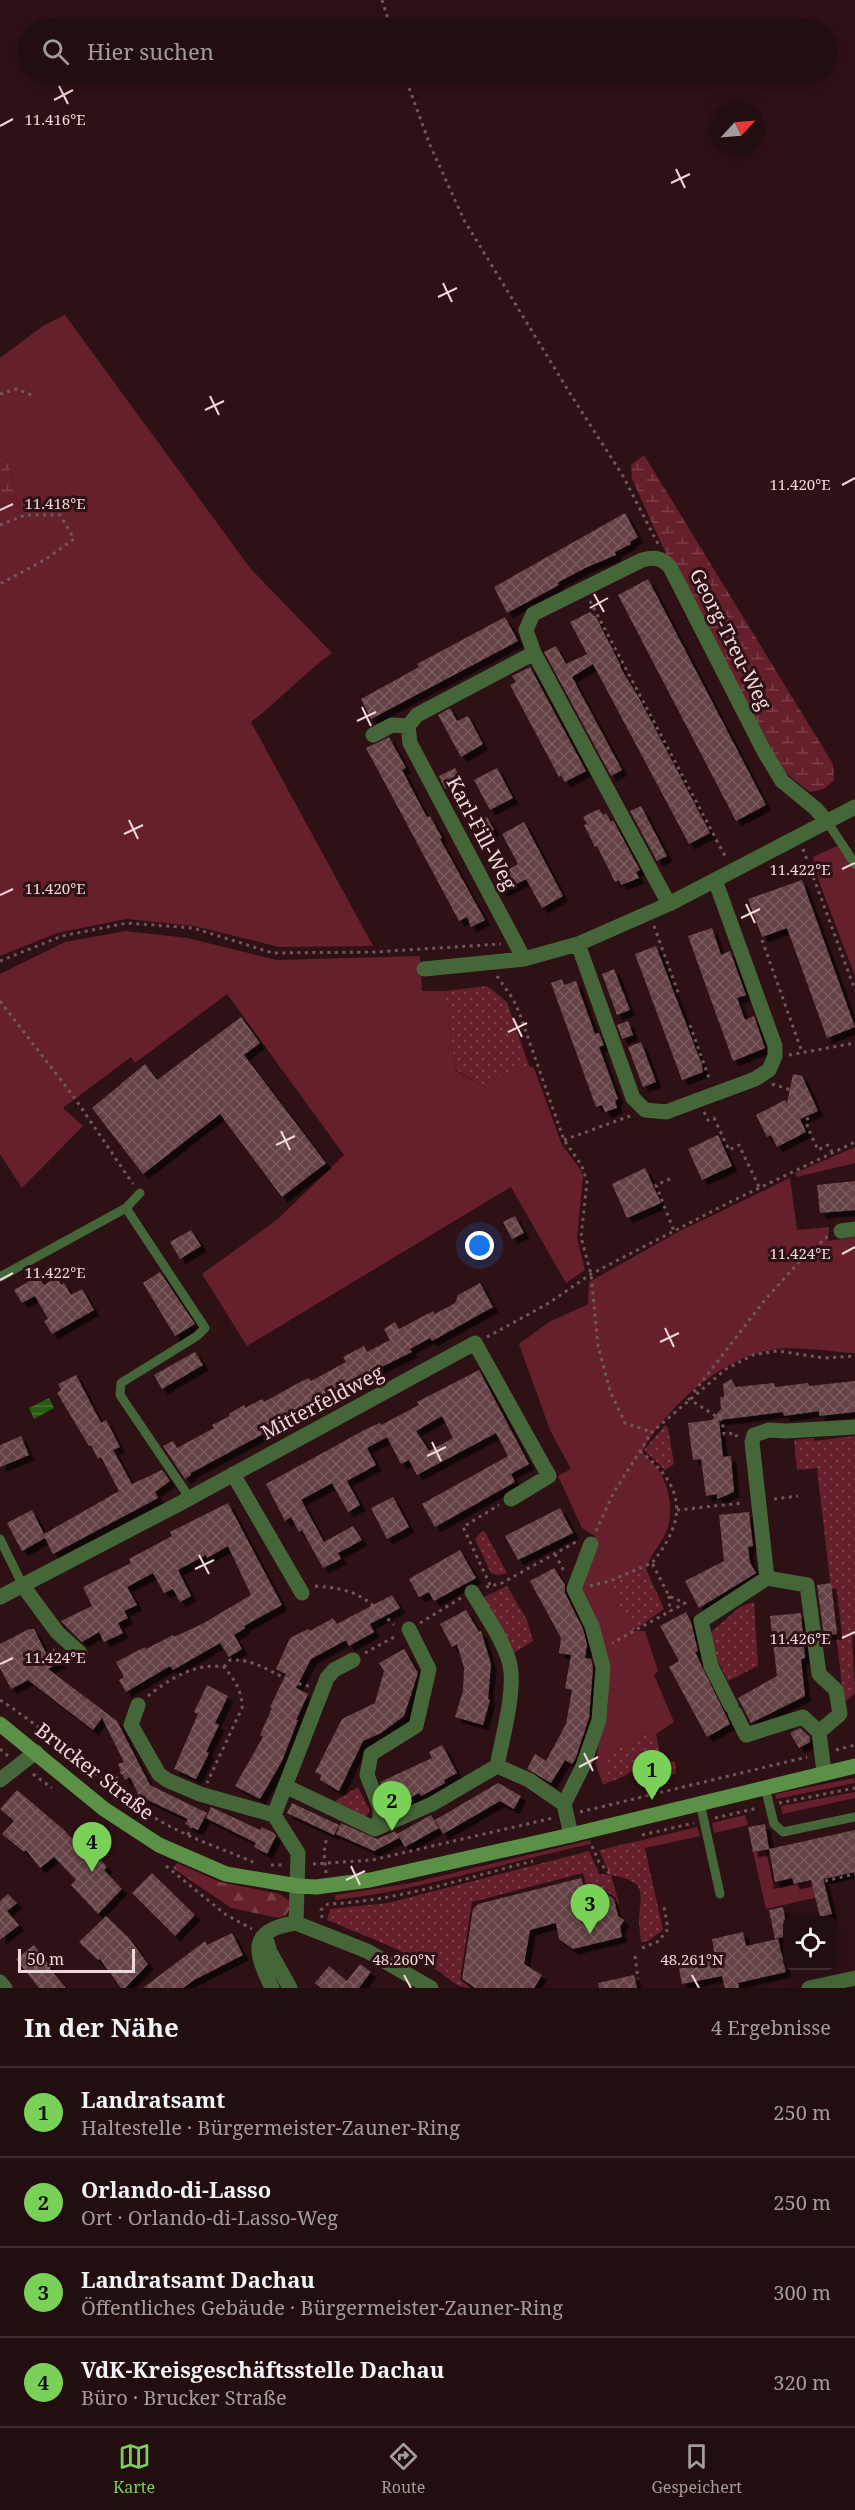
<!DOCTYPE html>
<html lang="de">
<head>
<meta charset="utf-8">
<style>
  body { margin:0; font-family:"Noto Serif",serif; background:#2e1b1d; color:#f1f3f6 }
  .controls { position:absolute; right:18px; bottom:18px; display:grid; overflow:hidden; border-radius:9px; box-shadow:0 3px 15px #0003 }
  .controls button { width:54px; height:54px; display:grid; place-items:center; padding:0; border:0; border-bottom:2px solid #3f2d2f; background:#220d0f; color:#f1f3f6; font:30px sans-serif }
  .compass { position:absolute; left:711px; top:102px; width:54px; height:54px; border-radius:50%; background:#220d0f; box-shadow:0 3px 15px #0003; rotate:64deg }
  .scale { position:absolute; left:18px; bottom:15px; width:117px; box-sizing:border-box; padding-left:6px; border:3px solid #edd7d8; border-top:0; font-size:16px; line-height:21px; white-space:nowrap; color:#edd7d8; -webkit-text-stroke:4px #2e1114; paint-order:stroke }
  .you { position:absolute; left:480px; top:1246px; width:21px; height:21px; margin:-15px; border:4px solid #fff; border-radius:50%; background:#1a73e8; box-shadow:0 0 0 9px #1a73e833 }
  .badge { display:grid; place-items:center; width:39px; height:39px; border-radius:50%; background:#79d157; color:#111; font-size:20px; font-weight:700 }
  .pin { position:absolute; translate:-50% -50px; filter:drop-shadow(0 2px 3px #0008) }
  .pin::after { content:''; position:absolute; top:32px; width:21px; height:18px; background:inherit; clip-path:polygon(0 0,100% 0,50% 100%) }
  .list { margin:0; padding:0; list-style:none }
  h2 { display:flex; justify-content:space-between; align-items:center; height:78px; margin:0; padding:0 24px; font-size:26px }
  h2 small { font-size:20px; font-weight:400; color:#a29c9e }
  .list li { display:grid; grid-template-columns:39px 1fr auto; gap:18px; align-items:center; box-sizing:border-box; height:90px; padding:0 24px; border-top:2px solid #3f2d2f }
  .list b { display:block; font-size:22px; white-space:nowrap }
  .list p { margin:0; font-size:20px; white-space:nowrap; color:#a29c9e }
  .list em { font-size:20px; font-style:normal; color:#a29c9e }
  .icon { flex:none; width:33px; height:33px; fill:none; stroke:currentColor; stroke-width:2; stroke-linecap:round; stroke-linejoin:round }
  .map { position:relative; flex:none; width:855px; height:1988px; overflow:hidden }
  .search { position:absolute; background:#220d0f; box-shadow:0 3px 15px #0003; left:18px; right:18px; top:18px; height:66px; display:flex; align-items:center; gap:15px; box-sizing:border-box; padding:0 21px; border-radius:33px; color:#a29c9e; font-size:22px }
  .sheet { height:438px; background:#220d0f }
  nav { display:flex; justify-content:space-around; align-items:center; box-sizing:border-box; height:84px; border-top:2px solid #3f2d2f; background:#220d0f; font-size:16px; color:#a29c9e }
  nav a { display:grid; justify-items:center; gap:3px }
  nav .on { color:#79d157 }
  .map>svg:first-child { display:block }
</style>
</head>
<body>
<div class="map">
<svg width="855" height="1988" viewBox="0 0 855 1988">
  <defs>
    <pattern id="forest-firs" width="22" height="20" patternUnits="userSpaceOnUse" patternTransform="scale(1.5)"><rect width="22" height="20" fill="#66202b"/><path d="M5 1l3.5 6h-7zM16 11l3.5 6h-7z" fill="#7c4049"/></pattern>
    <pattern id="wetland-marsh" width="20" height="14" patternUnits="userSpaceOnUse" patternTransform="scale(1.5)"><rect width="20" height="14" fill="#66202b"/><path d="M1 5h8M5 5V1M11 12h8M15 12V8" fill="none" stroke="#7c4049"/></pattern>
    <pattern id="park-dots" width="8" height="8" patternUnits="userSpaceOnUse" patternTransform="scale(1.5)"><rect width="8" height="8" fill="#66202b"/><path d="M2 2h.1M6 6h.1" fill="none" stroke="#7c4049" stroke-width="1.8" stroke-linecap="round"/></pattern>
    <pattern id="water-rules" width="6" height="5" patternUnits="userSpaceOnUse" patternTransform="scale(1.5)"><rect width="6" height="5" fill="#295c13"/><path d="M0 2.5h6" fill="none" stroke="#487335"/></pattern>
    <pattern id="building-cross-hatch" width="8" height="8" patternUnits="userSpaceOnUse" patternTransform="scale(1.5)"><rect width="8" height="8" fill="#654244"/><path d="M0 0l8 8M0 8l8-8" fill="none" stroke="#7b5d5e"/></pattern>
    <filter id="shadow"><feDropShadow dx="5.5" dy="5.5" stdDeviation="0" flood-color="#0009"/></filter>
  </defs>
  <rect width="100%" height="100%" fill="#2e1114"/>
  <path fill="#66202b" d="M65,315l185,253 82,85c-29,21 -52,47 -81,69l122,224 -94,1 -85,-21 -68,-7 -69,14 -57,23v-449l17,-7 -9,-38 -8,-9v-95l43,-32z
    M839,845l16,24v107l-35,-92 -7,-27z
    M125,931l62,7 90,22 143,-4 2,35h23l10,79 25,15 49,-19 5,2 28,77 19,25 2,7 -6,61 8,32 -19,13 -55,-96 -264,159 -45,-72 76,-55 66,-64 -117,-161 -92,69 -4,-6 -68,51 20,18 -61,62 -22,-34v-180l65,-32z
    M855,1147v16l-58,14 -2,-4z
    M790,1178l7,52 32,-3 -1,14 27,-4v116c-25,-1 -54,-7 -78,-4 -53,6 -111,58 -135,103 5,5 12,11 16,17 12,18 16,44 8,63 -6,14 -15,21 -20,37l-35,14 22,48h12l13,40 -4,4 20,47 -18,12 -16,-1 -5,11 -15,3 -16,28 -1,10 -7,-20 4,-32 8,-26 -2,-33 -26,-85 15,-53 -13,-8 -24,-52 13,-7 -21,-39 -31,-86 30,-22 39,-18 1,-22 89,-50z
    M854,1778l1,5 -79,16 -1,-5z
    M855,1792v6l-73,16 -1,-8z
    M745,1815l3,10 -34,8 -2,-10z
    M697,1827l3,9 -55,12 -2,-8z
    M590,1840l1,4c-85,18 -169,46 -256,56v-5l77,-12z
    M766,1850l8,39 50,-10 3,16 -61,14 -13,-57z"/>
  <path fill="url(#forest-firs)" d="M177,1863l43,19 60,12 9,7 1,7 -4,7 -7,3 -48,-10 -58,-40z"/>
  <path fill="url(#wetland-marsh)" d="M0,453l8,9 9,38 -17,7z
    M644,455l189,309 1,16 -10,9 -14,3 -23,-18 -8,-10 -112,-208 -35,-77 -1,-14z"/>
  <path fill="url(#park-dots)" d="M487,986l20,16 22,64 -49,19 -25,-16 -10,-78z
    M665,1425l3,3 6,36 -9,6 -21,-20z
    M855,1436v199l-3,1 3,57 -11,10 -27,-235 -20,2 -3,-30 20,-2v3z
    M482,1531l3,1 22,41 -9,2 -7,-2 -16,-34z
    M646,1569l18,40 -31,22 -13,-23 -9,-25z
    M507,1586l20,34 6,21 -21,13 -30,-56z
    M754,1602l4,64 -30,15 -10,-20 -8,-28 30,-26z
    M640,1733l16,1 5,27 14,1 1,12 -26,3 -14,-9c-13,11 -19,10 -33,17l3,-28 14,-10 15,-3z
    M358,1787l12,24 -4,7 -31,-17z
    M643,1840l20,90 -15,11 -7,1c-1,-8 -2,-17 -2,-24 3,-30 6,-36 -28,-43l12,42 -3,-2 -4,-17 -18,-12 -10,3 -5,-16 -111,29 -12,78 11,8c-16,0 -23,-11 -36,-19 -34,-20 -72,-34 -108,-49l3,-11 58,-6 201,-52 10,23 11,1 -11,-25z"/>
  <path fill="url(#water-rules)" d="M49,1398l5,10 -20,11 -5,-11z"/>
  <path fill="url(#building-cross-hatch)" fill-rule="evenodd" filter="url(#shadow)" d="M625,513l13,24 -8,5 1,2 -16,8 1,3 -31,13 -28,15 2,2 -52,28 -13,-26z
    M648,579l118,226 -30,16 -118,-226z
    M590,612l6,5 25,49 -1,1 19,31 71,135 -21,11 -96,-180 -21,13 50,93 -11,6 -67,-124 12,-6 10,18 21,-10 -17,-32z
    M505,617l13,24 -147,78 -10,-20 58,-32 -2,-3z
    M530,667l56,104 -21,11 -4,-7 -2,2 -49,-92 6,-3 -4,-6z
    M450,708l7,13 11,-5 15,28 -22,13 -23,-42z
    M389,737l17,31 -4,2 20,38 5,9 3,-1 12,22 -2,1 45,81 -14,7 -4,-10 -8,4 -93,-173z
    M455,768l6,12 -16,9 -6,-13z
    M497,768l16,30 -23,12 -16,-30z
    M641,806l26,50 -10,5 -27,-50z
    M599,809l4,6 3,-2 5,9 2,-2 27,50 -4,2 3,6 -18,7 -2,-5 -4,2 -18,-36 -2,1 -11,-22 3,-1 -4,-7z
    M487,817l7,13 -12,6 -7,-12z
    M524,822l39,74 -21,12 -16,-29 -25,13 -7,-14 24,-14 -16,-30z
    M802,880l53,147 -28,11 -40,-110 -25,9 -14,-38z
    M712,928l9,27 9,-4 16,44 -9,3 8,22 9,-4 11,32 -32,13 -45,-125z
    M656,946l46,119 1,7 -21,8 -47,-126z
    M614,969l16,41 -13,5 -15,-41z
    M562,979l2,6 12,-4 19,53 4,-1 5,12 -5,2 19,52 -3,1 2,8 -12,4 -3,-7 -6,2 -45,-124z
    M241,1017l19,26 -16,12 82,108 -44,34 -62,-83 -77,60 -51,-66 53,-44 12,16z
    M628,1021l5,14 -11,4 -5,-14z
    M641,1042l15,40 -13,5 -15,-40z
    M793,1074l9,2 16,35 -18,8 6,13 -29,15 -6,-12 -4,2 -11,-22 29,-15 2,3z
    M718,1135l14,31 -30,14 -14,-31z
    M645,1168l16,35 -34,15 -15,-34z
    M855,1181v29l-35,3 -3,-28z
    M515,1216l9,17 -12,6 -9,-17z
    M191,1230l10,16 -21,13 -10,-17z
    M160,1272l35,52 -20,12 -32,-53z
    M38,1276l6,9 13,-8 4,8 3,-2 7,12 11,-6 12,21 -42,24 -8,-13 4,-2 -13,-23 -13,7 -8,-13z
    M480,1283l13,24 -61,34 -2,-3 -20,11 2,3 -57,28 2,3 -166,90 -2,-2 2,4 -6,4 -22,-33 10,-5 4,7 37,-20 -2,-3 18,-9 -1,-2 15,-9 1,3 17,-9 2,3 36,-20 9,-4 2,3 35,-19 -3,-5 21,-11 3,6 23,-12 -6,-11 11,-7 4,7 34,-18 2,3 20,-11 3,-8z
    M195,1352l8,13 -41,24 -8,-14z
    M479,1370l50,94 -18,10 4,8 -80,45 -13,-23 86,-48 -12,-23 -79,42 -8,-15 -8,4 -14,-27 -20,11 9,17 -29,16 13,24 -12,7 -16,-29 -31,17 23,42 29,-16 9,14 -24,13 3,6 -18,9 -21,-38 -3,2 -8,-15 -6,4 -19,-37 102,-56 12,-5 1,2 38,-20 -2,-3zM442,1416l11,22 -24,13 -13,-20z
    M76,1375l25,48 5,-3 14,27 -7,3 19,34 30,-14 8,11 -15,11 3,6 -105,56 -8,-16 -23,13 -15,-28 25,-13 12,24 75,-43 -18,-34 -3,2 -7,-14 -2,1 -32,-53 4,-3 -3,-6z
    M731,1379l5,8 38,-4 1,4 33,-4 1,3 46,-5v31l-36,4v-5l-35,5 -1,-4 -64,8 4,37 8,-1 3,36 -17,7v-5l-11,2 -5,-37 -8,1 -5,-37 24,-3 9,-11 -1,-12h4l-1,-13z
    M21,1436l8,19 -29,12v-22z
    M393,1497l16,30 -22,12 -16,-31z
    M228,1503l54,102 -38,21 1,2 -11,7 8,14 -13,8 -9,-14 -47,27 -3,-4 -44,26 -7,-12 5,-3 -8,-15 29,-15 1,2 27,-14 1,2 28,-13 49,-29 -23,-49 -21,12 -1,-3 -28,15 13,26 -11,6 -7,-13 -9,4 -11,-20 -26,14 10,18 -13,6 4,7 -10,5 5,10 -19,9 -5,-10 -17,10 -21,-21 31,-15 -9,-19 48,-24 -2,-4 43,-23 -2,-4z
    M560,1508l13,25 -55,27 -13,-24z
    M749,1512l4,34 -5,1 2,16 6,10 -57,35 -14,-27 39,-20 -5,-46z
    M460,1550l16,28 -42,23 -5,-9 -10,5 -10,-18z
    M554,1568l11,17v8l18,36 4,16 -2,13 6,1 2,9 -4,50 -14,42 -3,4 -7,-4 -14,23 -24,-14 8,-15 11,7 20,-37 6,-34 -7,-2 6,-33 -12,-2 2,-15 -31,-57z
    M831,1583l6,51 -13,2 -7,-51z
    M392,1595l8,13 -30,16 4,8 -25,14 -3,-6 -35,19 -15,29 12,6 -12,26h2l-16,41 -22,38 -25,-13 28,-49 -3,-2 12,-27 -2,-1 16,-33 -10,-5 14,-31 18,-9 2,2 23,-13 4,6z
    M466,1610l13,22 2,-1 10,33 -3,35 2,1 -7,25 -28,-8 8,-26 1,-23 -7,-24 -5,3 -12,-23z
    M686,1612l5,10 7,29 -3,1 35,72 -23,13 -38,-70 10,-6 -19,-35z
    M801,1613l4,45 -4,1 4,37 -54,27 -13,-25 39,-22 -7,-60z
    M29,1629h5l12,24 8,-4 7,13 -13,7 69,52 33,64 57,28 -9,17 -13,-6 3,-5 -49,-23 -9,-19 -5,3 -7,-16 6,-2 -22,-44 -9,12 -65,-50 -17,9 -11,-21v-24z
    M404,1649l14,24 -14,43 -23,17 -18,8 -24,50 -19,-11 1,-5 -6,-3 27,-53 33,-16 9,-32 -5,-8z
    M207,1685l21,11 -13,27 4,2 -13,27 3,1 -13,26 -22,-10 24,-55 -4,-2z
    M800,1728l10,9v5l-11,6 -9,-15z
    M442,1745l15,28 -13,7 1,3 -24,13 -2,-3 -26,14 -13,-25 52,-24 -3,-6z
    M498,1783l23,13 -7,13 -14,-8 -57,33 -8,-14z
    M17,1790l46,39 28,30 5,-4 11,12 -3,3 18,19 -24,25 -27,-29 5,-5 -22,-23 -14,11 -14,-18 -2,2 -22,-18 12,-13 -14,-12z
    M292,1803l47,22 -5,10 -47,-22z
    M211,1807l49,23 2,-3 12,6 2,3 -9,18 -13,-7 2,-4 -50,-25z
    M431,1815l8,13 -34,19 -7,-12 1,3 -25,13 -38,-17 5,-11 36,16 18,-8 2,3z
    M765,1824l4,25 86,-19v42l-32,7 9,35 -12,3 -9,-37 -17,4 -2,-6 -17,4 -6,-33 -16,3 -5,-25z
    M152,1873l43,42 -20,21 -43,-43z
    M581,1878l5,14 14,-2 14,9 4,17 6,4 -4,7 2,10 -49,12 -14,-10 -3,-16 -26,7 -6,34 18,11 -8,13h-59l-13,-9 11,-70 5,-5z
    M8,1894l9,9 -10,8 12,14 -19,15v-39z
    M783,1907l5,29 -13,3 -6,-29z
    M106,1916l23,22 19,26 -23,24h-4l-21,-29 -2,1 -19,-18z
    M743,1932l3,14 32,-7 8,33 -48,11 1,5h-14l-3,-12 -40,8 -4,-21 37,-7 -3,-17z
    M232,1933l11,22 -49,25 -11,8h-40l62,-47 2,4z
    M34,1945l17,22 -1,2 16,19h-27l-23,-29z
    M360,1964l11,8 -12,16h-38l-6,-5 14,-17 18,15z
    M634,1975l3,13h-38l-1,-5z"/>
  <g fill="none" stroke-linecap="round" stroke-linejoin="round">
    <path stroke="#72575a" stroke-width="3" stroke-dasharray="3 4.5" stroke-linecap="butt" d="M382,0l9,28
      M404,74l26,71 34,75 107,175 52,81 35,68
      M0,394l17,-5 17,7
      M0,525l25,-10h35l14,24 -28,20 -46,25
      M590,601l135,255
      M803,849l52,141
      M654,926l25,69
      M762,940l40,112
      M0,961l62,-25 65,-13 66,5 80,25 102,-1 126,-8
      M497,976l16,23 6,13 45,128 18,26 5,16 -6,55 10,37 7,72 12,45 15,32 27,9
      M0,1001l74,96 59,87
      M690,1025l20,56
      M789,1055l66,-12
      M772,1084l22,7 15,31 -2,4 11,24 10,-5 4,7
      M704,1112l4,8 6,-2 15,32 10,-5 20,42
      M564,1140l66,-24
      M670,1179l-14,6 18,46
      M487,1337l62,-34 42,-29 141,-73 123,-59
      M694,1392l70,-91 35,-39 29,-26
      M690,1398l-1,1 33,21 2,14 11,-1 2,4
      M640,1451c45,36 48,67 12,112
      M774,1499l24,-3
      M677,1510l66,-7
      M596,1531l18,-39 38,-60 74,-63 27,-14 24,-4 48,7 30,-2
      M555,1554l10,19
      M490,1585l-27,-58 36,-22
      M315,1586c42,3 50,11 79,39
      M590,1586l20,-5 42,-18 17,33 16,7 -73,40
      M486,1587l16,-4 74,-41
      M669,1596l1,16
      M420,1623l41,-25
      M365,1653l31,-17
      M224,1667l6,-7c30,-2 51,22 79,26
      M148,1696c21,-17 48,-34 76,-29 11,13 18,24 18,41l-35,75
      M0,1700c53,34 97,79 149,114 31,21 69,33 104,48
      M0,1749l8,7
      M836,1750l19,-5
      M33,1774l19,14
      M110,1784l12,-12
      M779,1803l76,-15
      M580,1812l227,-55
      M715,1818l43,-10
      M188,1835l3,-8
      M642,1835l52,-12
      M592,1846l7,16 12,13
      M313,1864l59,-4 181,-42
      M271,1865h14
      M166,1866l59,48 27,15
      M326,1873l-2,-21 3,-16
      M825,1881l30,-7
      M322,1918l-1,-8 7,-6c69,-3 138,-26 205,-43
      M642,1948l17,-7 9,-12 -4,-22
      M635,1956l3,23"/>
    <path stroke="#456639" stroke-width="9" d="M828,823l27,41
      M140,1193l-14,15 79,120 -8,8 -76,47 -1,12 69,102
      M0,1277l126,-69
      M0,1539l23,47
      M765,1787l9,37 9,8 72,-15
      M700,1803l20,91"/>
    <path stroke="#456639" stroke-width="15" d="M373,735l19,-10 16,1
      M669,904l-135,-251 -8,-23 7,-16 109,-54c12,-3 19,-3 28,7l95,186 17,28 34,28 12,14
      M578,944l55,154 12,12 21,2 89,-33 14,-9 6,-14v-10l-60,-166
      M524,959l-114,-216 -2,-17 9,-11 117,-62
      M424,969l100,-10 54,-15 91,-40 186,-97
      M841,1231l14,-2
      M233,1474l69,119
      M23,1586l34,46 23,21
      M472,1592c13,22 29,44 37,69 8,26 -7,78 -12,105
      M0,1597l177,-92 298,-162 74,133 -38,23
      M138,1705l-7,20 28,49 8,6 33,14 74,21 24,38 -2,70 71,28 64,37
      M731,1706l-20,-40 -10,-45 66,-43
      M735,1713l11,22 57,-18 16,15 21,-18 -4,-24 -17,-16 -12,-89 -40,-7 -15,-136 2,-7 15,-5 17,1 69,-4
      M819,1732l5,40
      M0,1780l36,-28
      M285,1786l90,43 57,-25 65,-38 32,14 35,24
      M274,1815l53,-137 7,-8 19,-10
      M375,1829l5,-11v-10l-13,-33 4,-21 45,-28 13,-57 -20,-40
      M571,1835l-7,-31 19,-38 16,-46 4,-53 -11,-41 -18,-37 17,-45
      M265,1935l5,17 20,36
      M0,1982l5,6
      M272,1988c-17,-36 -25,-58 24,-65
      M809,1988l46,-10"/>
    <path stroke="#5b9147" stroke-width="15" d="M0,1724l104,85 55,36 67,29 72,12 18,1 54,-7 201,-45 284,-69"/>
  </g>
  <path fill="none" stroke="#edd7d8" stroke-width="2" d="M59,86l9,18M54,100l19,-10M0,126l13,-7M676,169l9,19M671,183l19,-9M443,283l9,19M438,297l19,-9M210,396l9,19M205,410l19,-9M842,485l13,-7M0,510l13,-6M594,594l10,18M590,608l18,-10M362,707l9,19M357,721l19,-9M129,820l9,19M124,834l19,-9M842,869l13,-6M0,895l13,-6M746,904l9,19M741,918l19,-9M513,1018l9,19M508,1032l19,-9M281,1131l9,19M276,1145l19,-9M842,1254l13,-7M0,1280l13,-7M665,1328l9,19M660,1342l19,-9M432,1442l9,19M427,1456l19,-9M199,1555l10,19M195,1569l19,-9M842,1638l13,-6M0,1664l13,-6M584,1753l9,18M579,1767l19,-10M351,1866l9,19M346,1880l19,-9M404,1975l7,13M692,1975l7,13"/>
  <g text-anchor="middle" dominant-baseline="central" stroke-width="6" stroke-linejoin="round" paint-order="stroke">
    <g font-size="20" fill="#edd7d8" stroke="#2e1114">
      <text transform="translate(731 639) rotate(63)">Georg-Treu-Weg</text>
      <text transform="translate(482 833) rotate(62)">Karl-Fill-Weg</text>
      <text transform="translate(322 1402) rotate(-28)">Mitterfeldweg</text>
      <text transform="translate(95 1771) rotate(38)">Brucker Straße</text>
    </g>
  </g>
  <g font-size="15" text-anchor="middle" fill="#edd7d8" stroke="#2e1114" stroke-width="6" stroke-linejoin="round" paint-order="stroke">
    <text x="55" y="125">11.416°E</text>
    <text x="800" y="490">11.420°E</text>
    <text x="55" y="509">11.418°E</text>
    <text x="800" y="875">11.422°E</text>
    <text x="55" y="894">11.420°E</text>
    <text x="800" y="1259">11.424°E</text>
    <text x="55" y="1278">11.422°E</text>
    <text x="800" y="1644">11.426°E</text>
    <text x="55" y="1663">11.424°E</text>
    <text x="404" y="1965">48.260°N</text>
    <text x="692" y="1965">48.261°N</text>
  </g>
</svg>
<div class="controls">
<button><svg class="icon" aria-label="locate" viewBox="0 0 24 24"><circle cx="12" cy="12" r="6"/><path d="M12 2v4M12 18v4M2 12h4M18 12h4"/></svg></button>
</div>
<svg class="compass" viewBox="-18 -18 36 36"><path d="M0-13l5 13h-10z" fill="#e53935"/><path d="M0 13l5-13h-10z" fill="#a29c9e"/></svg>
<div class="scale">50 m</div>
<div class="you"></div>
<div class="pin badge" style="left:652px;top:1800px">1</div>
<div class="pin badge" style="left:392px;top:1831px">2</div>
<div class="pin badge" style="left:590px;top:1934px">3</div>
<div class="pin badge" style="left:92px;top:1872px">4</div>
<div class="search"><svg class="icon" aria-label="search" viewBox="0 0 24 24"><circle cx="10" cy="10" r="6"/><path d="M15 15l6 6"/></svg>Hier suchen</div>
</div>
<section class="sheet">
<h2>In der Nähe<small>4 Ergebnisse</small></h2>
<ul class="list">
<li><span class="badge">1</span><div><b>Landratsamt</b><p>Haltestelle · Bürgermeister-Zauner-Ring</p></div><em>250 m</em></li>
<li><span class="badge">2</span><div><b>Orlando-di-Lasso</b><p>Ort · Orlando-di-Lasso-Weg</p></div><em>250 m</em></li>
<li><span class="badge">3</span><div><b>Landratsamt Dachau</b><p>Öffentliches Gebäude · Bürgermeister-Zauner-Ring</p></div><em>300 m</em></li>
<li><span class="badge">4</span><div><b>VdK-Kreisgeschäftsstelle Dachau</b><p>Büro · Brucker Straße</p></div><em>320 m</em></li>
</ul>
</section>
<nav>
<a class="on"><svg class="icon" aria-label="map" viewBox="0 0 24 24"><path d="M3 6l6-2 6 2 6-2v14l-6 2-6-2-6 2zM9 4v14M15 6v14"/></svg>Karte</a>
<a><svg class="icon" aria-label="directions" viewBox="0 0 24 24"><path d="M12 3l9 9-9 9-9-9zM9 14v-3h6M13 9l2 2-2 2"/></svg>Route</a>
<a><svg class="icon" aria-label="saved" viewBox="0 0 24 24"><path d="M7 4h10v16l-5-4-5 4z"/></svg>Gespeichert</a>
</nav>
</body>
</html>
